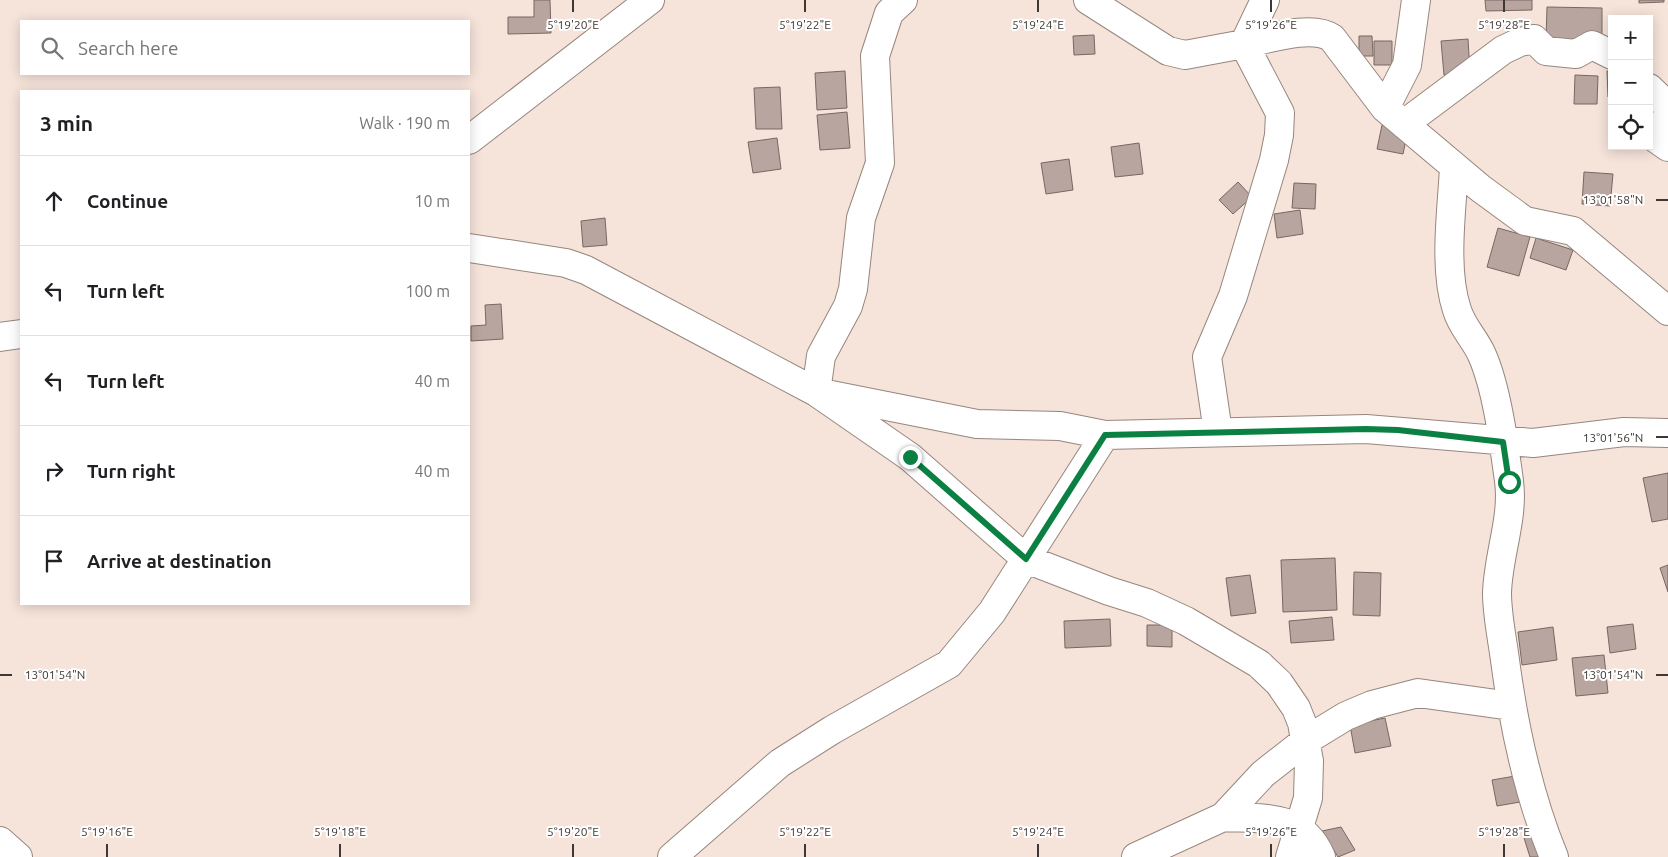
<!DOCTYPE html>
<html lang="en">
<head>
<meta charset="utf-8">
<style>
  body { margin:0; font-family:Ubuntu,sans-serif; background:#f2f2f2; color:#202124 }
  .controls { position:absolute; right:15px; top:15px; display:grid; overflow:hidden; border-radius:0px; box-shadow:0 2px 12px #0003 }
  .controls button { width:45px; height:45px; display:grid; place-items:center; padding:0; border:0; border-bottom:1px solid #e0e0e0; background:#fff; color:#202124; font:25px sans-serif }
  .stop { position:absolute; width:15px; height:15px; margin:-11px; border:4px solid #0b8043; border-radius:50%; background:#fff }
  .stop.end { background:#0b8043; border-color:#fff; box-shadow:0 1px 5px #0008 }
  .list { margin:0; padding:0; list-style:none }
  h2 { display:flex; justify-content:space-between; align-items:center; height:65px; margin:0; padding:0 20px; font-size:21px }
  h2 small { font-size:16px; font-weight:400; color:#757577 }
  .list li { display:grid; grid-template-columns:32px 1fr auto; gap:15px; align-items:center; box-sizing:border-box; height:90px; padding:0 20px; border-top:1px solid #e0e0e0 }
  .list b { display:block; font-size:19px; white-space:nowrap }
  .list em { font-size:16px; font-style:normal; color:#757577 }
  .icon { flex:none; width:28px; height:28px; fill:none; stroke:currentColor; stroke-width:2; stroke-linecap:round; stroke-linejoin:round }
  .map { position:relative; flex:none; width:1668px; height:857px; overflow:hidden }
  .search { position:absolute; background:#fff; box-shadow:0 2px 12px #0003; left:20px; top:20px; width:450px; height:55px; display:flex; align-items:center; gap:12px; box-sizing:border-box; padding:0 18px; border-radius:0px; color:#757577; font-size:19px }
  .panel { position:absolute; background:#fff; box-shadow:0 2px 12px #0003; left:20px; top:90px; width:450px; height:515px; border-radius:0px }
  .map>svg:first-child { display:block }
</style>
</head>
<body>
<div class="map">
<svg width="1668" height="857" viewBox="0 0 1668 857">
  <rect width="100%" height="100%" fill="#f6e4da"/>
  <path fill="#b8a59f" stroke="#786761" d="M534,0h16l1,33 -43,1v-17h26z
    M1485,0h47v10l-46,1z
    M1639,0h25v2l-25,1z
    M1547,7l55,1v33l-56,-1z
    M1094,35l1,19 -21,1 -1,-19z
    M1359,36h13l1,20h-14z
    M1468,39l2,33 -26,3 -3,-34z
    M1374,41h18v24h-18z
    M845,71l2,37 -30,2 -2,-37z
    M1607,71h5v25l-4,1z
    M1575,75l23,1 -1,28h-23z
    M780,87l2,42h-26l-2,-41z
    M847,112l3,36 -30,2 -3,-35z
    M1382,125l26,5 -5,24 -26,-5z
    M777,138l4,31 -28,4 -5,-31z
    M1139,143l4,31 -28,3 -4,-30z
    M1069,159l4,31 -27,4 -5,-31z
    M1584,172l29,2 -3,32 -28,-2z
    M1238,182l14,15 -19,17 -14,-14z
    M1294,183l22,1 -1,25 -23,-1z
    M1300,210l3,24 -26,4 -3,-24z
    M605,218l2,27 -24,2 -2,-26z
    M1498,228l32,9 -11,39 -32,-9z
    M1536,238l37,12 -7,20 -36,-12z
    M501,304l2,35 -32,2v-15l15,-1 -1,-20z
    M1668,473v46l-16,3 -9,-44z
    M1335,558l2,52 -54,2 -2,-52z
    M1668,565v27l-8,-24z
    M1354,572l27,1 -1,43 -27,-1z
    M1250,575l6,38 -25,3 -5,-38z
    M1332,617l2,23 -43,3 -2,-22z
    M1110,619l1,27 -46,2 -1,-27z
    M1633,624l3,25 -26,4 -3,-26z
    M1147,625h25v22l-25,-1z
    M1553,627l4,33 -35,5 -4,-33z
    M1604,655l4,38 -32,3 -4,-38z
    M1385,718l6,28 -36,7 -5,-28z
    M1521,775l5,26 -29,5 -5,-26z
    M1341,827l14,23 -17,7 -16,-26z
    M1538,833l2,24h-10l-6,-19z"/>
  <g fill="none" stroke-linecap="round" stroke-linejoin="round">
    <defs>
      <path id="minor" d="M903,0l-14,13 -14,43 5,107 -19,55 -8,71 -5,17 -27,50 -5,36 161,32 83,2 45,9 261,-6 167,14 91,-11 44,1
        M1088,0l80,51 17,4 59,-11 21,-44
        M1649,88l19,18
        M1385,108l22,-43 9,-65
        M1668,113l-4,12 -13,10 17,12
        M1404,124l99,-74 17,-8 14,-3 12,12 30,3 16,-9 20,10
        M469,140l181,-140
        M1454,167c-2,43 -11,101 3,143 5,17 18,29 25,45 15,34 22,89 27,126 5,37 -11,74 -12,112 0,19 4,40 7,60 9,70 23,139 50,204
        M469,248l97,15 20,7 230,122 94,65 116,102 83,32 38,12 39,18 73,43 20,19 17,25 6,15 7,38 -1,37 -18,59
        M0,337l21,-3
        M1218,432l-11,-75 26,-61 41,-136 5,-25 1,-22 -36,-69c24,-5 68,-20 88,-6l53,70 95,80 45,33 48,10 95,80
        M1223,817c41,2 79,-4 98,40
        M0,841l18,16
        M672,857l108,-94 52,-33 117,-66 43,-52 113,-177
        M1136,857l87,-40 40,-43 42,-33 41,-25 26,-11 46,-12 93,13"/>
    </defs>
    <use href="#minor" stroke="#96867d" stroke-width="30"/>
    <use href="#minor" stroke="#fff" stroke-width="28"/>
  </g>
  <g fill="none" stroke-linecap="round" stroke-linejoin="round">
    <path stroke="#0b8043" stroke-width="6" d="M910,457l116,102 79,-124 261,-6 32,1 105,12 6,40"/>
  </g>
  <path fill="none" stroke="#3e3733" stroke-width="2" d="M573,0v12M805,0v12M1038,0v12M1271,0v12M1504,0v12M1656,200h12M1656,437h12M0,675h12M1656,675h12M107,844v13M340,844v13M573,844v13M805,844v13M1038,844v13M1271,844v13M1504,844v13"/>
  <g font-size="12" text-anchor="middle" fill="#3e3733" stroke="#fff" stroke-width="4" stroke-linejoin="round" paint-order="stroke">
    <text x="573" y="29">5°19'20"E</text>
    <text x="805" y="29">5°19'22"E</text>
    <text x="1038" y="29">5°19'24"E</text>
    <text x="1271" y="29">5°19'26"E</text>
    <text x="1504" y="29">5°19'28"E</text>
    <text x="1613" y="204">13°01'58"N</text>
    <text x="1613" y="442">13°01'56"N</text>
    <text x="55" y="679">13°01'54"N</text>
    <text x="1613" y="679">13°01'54"N</text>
    <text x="107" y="836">5°19'16"E</text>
    <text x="340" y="836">5°19'18"E</text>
    <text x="573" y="836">5°19'20"E</text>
    <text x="805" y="836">5°19'22"E</text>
    <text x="1038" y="836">5°19'24"E</text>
    <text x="1271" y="836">5°19'26"E</text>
    <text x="1504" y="836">5°19'28"E</text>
  </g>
</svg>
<div class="controls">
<button>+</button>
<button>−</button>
<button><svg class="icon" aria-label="locate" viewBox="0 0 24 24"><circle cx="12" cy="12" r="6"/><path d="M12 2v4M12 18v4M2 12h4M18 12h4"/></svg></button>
</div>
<div class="stop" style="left:1509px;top:482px"></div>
<div class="stop end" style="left:910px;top:457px"></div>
<div class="search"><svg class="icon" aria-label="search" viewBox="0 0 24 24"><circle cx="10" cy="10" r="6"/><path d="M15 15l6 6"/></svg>Search here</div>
<section class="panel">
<h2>3 min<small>Walk · 190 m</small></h2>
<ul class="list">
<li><svg class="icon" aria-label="ahead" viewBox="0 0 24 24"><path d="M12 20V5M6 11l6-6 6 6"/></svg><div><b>Continue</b></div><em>10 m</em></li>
<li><svg class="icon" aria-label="left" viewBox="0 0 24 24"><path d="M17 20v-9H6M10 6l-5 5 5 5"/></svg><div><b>Turn left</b></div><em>100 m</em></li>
<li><svg class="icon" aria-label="left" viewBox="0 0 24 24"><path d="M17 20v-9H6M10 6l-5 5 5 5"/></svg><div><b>Turn left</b></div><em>40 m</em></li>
<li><svg class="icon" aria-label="right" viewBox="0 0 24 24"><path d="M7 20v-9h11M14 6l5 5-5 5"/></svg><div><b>Turn right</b></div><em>40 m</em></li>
<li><svg class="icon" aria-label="arrive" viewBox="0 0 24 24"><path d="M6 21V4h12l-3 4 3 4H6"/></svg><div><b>Arrive at destination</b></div></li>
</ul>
</section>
</div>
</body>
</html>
